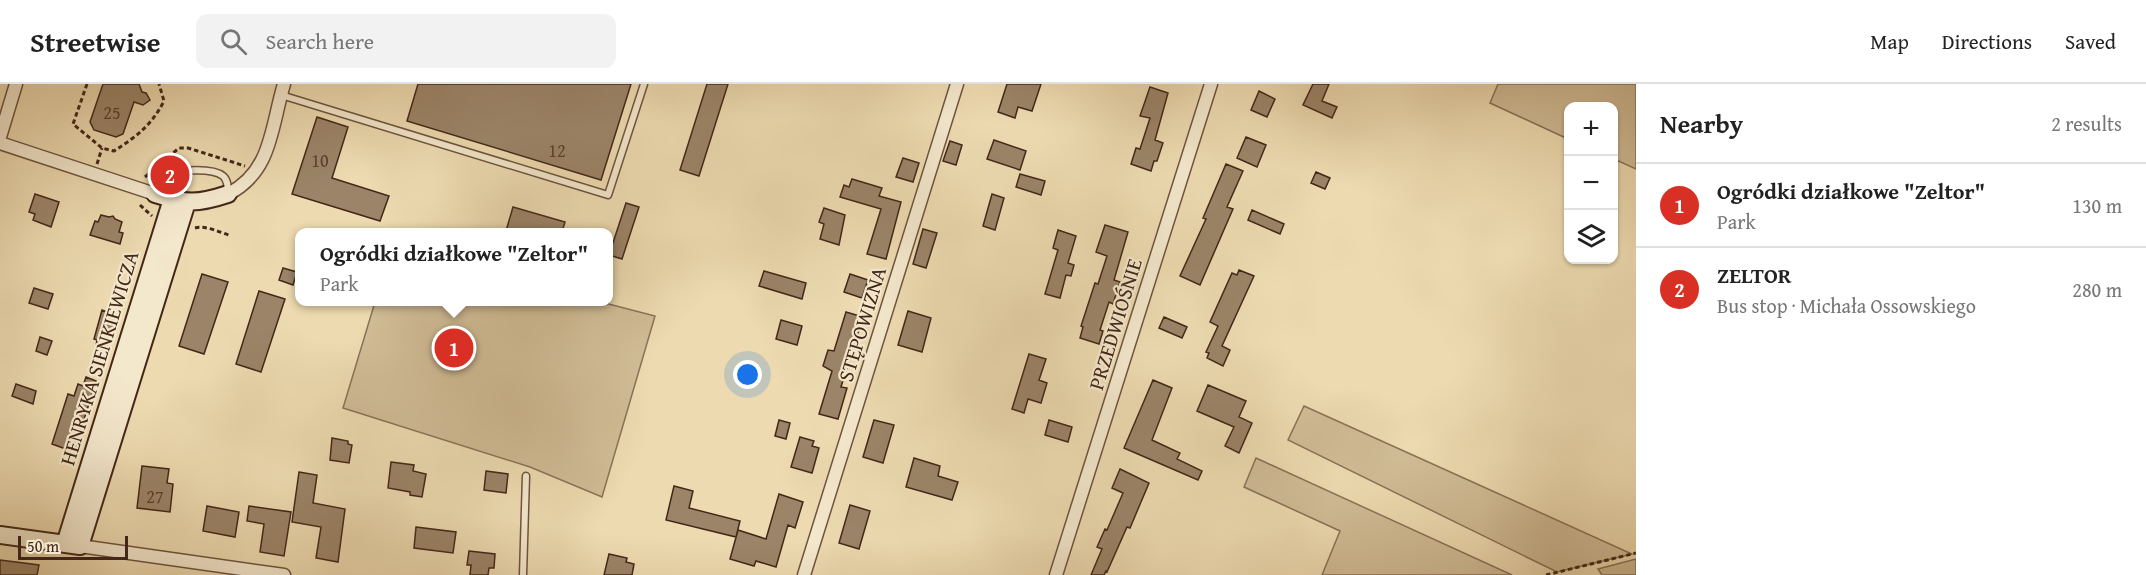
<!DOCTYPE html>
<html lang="en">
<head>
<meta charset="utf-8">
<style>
  body { margin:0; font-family:"Gentium Book Plus",serif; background:#f2f2f2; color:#222 }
  .controls { position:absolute; right:18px; top:18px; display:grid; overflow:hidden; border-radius:12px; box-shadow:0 2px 4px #0004 }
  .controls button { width:54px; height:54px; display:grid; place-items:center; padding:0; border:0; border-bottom:2px solid #e0e0e0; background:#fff; color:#222; font:30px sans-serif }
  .scale { position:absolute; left:18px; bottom:15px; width:110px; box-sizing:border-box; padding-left:6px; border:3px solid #432719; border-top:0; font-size:16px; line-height:21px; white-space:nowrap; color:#432719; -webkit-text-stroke:4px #f3e7cc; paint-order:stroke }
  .you { position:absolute; left:748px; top:291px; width:21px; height:21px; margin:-15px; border:4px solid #fff; border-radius:50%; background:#1a73e8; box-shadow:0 0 0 9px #1a73e833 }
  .badge { display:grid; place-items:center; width:39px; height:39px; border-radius:50%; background:#d93025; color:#fff; font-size:20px; font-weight:700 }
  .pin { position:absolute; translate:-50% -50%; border:3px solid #fff; box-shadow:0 2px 6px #0006 }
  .popup { position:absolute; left:295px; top:144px; width:318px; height:78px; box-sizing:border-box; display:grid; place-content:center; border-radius:12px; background:#fff; filter:drop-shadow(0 2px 4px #0005); font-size:20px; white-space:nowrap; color:#767676 }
  .popup b { font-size:22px; color:#222 }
  .popup::after { content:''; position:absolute; left:50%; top:100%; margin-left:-12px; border:12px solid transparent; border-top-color:#fff }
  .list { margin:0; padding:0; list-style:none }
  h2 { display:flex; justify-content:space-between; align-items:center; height:78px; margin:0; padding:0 24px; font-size:26px }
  h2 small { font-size:20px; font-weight:400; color:#767676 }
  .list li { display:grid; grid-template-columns:39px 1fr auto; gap:18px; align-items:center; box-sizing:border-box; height:84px; padding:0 24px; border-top:2px solid #e0e0e0 }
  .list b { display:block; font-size:22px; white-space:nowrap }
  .list p { margin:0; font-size:20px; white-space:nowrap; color:#767676 }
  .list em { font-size:20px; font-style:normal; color:#767676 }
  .icon { flex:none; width:33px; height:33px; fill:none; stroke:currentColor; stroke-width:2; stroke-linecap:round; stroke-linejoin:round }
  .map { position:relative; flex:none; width:1636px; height:491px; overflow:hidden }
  header { display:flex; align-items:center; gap:36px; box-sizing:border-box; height:84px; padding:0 30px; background:#fff; border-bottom:2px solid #e0e0e0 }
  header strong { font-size:28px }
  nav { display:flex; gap:33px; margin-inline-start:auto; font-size:21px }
  .search { width:420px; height:54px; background:#f2f2f2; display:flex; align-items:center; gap:15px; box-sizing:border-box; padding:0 21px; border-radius:12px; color:#767676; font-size:22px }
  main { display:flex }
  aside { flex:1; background:#fff }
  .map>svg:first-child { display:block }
</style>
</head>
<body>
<header>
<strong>Streetwise</strong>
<div class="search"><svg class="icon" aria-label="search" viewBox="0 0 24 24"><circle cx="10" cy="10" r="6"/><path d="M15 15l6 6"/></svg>Search here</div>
<nav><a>Map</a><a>Directions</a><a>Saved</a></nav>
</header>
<main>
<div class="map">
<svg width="1636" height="491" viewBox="0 0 1636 491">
  <rect width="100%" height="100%" fill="#eddab0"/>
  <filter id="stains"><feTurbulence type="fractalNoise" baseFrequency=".00333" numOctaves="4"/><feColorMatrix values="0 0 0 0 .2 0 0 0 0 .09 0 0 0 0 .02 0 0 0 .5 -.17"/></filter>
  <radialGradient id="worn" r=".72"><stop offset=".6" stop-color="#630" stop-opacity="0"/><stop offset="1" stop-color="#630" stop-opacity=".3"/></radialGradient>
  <path fill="#d0bc96" stroke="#8a7258" stroke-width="1.5" d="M1498,0h138v85l-22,-10v-53h-46v33l-78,-36z
    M375,218h226l54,14 -53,181 -72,-30 -187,-59z
    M1304,322l328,148 -75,18 -269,-132z
    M1256,374l256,117h-190l18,-44 -96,-44z
    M1636,475v16h-34l-4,-6z"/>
  <path fill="#9b8468" stroke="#432719" stroke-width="1.5" d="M103,0h36l3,8 4,1 4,7 -7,5 -9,-3 -11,32 -7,3 -22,-7 -4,-8z
    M418,0h213l-30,96 -194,-59z
    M707,0h21l-29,92 -19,-6z
    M1007,0h34l-9,27 -14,-4 -3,11 -17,-6z
    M1313,0h16l-7,17 15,6 -5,11 -29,-13z
    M1150,3l18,6 -13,47 8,3 -6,18h-3l-3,10 -20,-7 5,-16 4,1 10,-31 -10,-2z
    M1259,7l16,8 -8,18 -16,-7z
    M317,33l31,10 -16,51 57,18 -9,25 -88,-27z
    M1246,53l20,8 -9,22 -20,-9z
    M994,56l32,11 -6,19 -33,-11z
    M950,57l12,4 -6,20 -13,-4z
    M903,74l16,5 -6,19 -17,-5z
    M1226,80l17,7 -16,36 6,2 -33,76 -20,-9 26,-57 -3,-1z
    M1316,88l14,6 -5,11 -14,-6z
    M1020,90l25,7 -4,14 -25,-8z
    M852,95l30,9 -3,8 22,6 -15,57 -19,-5 14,-45 -41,-12 4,-12 5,2z
    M35,110l24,8 -8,25 -18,-7 2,-6 -6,-2z
    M992,110l12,4 -9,32 -12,-4z
    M626,119l13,4 -17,52 -13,-4z
    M513,123l52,15 -3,10h-50l-6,-1z
    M824,124l21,7 -6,30 -19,-6 4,-15 -5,-2z
    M1252,126l32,14 -4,10 -32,-14z
    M101,131l8,2 4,-1 2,3 7,3 -3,10 4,1 -3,11 -30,-9 5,-14 3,1z
    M1105,141l23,7 -14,48 6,2 -7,22 -4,-2 -9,28 3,1 -4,13 -19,-6 3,-11 -2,-1 14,-43 3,1 9,-28 -11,-4z
    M923,145l14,4 -11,35 -13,-4z
    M1058,146l18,6 -8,27 6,2 -3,11 -5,-1 -6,23 -15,-4 13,-44 -5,-2z
    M283,184l14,4 -4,13 -14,-5z
    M1239,186l15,6 -32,70 8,4 -7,16 -16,-8 2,-5 -3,-1 12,-26 -8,-4 22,-49 5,2z
    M764,187l42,12 -4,16 -43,-13z
    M202,190l26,8 -24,72 -25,-8z
    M850,190l18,6 -6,18 -18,-6z
    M34,204l19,6 -5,15 -19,-6z
    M259,207l26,8 -24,73 -25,-8z
    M102,226l15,6 -11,34 -10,-4 1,-6 -3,-1z
    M908,227l23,7 -9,34 -24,-7z
    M846,228l17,5 -22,70 6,1 -9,31 -19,-5 13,-43 -9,-5 5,-16 6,1z
    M1164,233l23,10 -5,11 -23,-10z
    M781,236l21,6 -5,19 -21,-6z
    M40,253l12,4 -5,14 -11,-4z
    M1029,270l17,5 -7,21 8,3 -6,20 -13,-4 -4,14 -12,-4z
    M86,293l10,4 -22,71 -22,-8 16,-50 6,2 4,-12 5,2z
    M1153,296l19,8 -20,52 28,13 -3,6 25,12 -4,9 -74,-32z
    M16,300l20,7 -3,13 -21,-8z
    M1208,301l38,16 -7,16 13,6 -13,30 -14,-7 9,-19 -37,-16z
    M779,336l11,3 -4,16 -11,-3z
    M874,336l20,5 -11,38 -20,-6z
    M1049,336l23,7 -4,15 -23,-7z
    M800,353l14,4 -2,5 7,2 -7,25 -21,-6z
    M332,354l16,3v3l4,1 -3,18 -19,-3z
    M914,374l26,8 -2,10 20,6 -6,18 -46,-13z
    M391,378l23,3 -1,6 13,3 -4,23 -12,-2v-3l-22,-4z
    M142,382l27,3 -2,14 6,1 -3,28 -33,-4z
    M1120,385l29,14 -19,45 -3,-1 -20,45 -1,-1 -2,4h-13l11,-26 -5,-2 8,-18 2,1 16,-37 -11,-5z
    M486,387l22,3 -2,19 -22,-3z
    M299,388l18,3 -4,28 32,6 -7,53 -22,-4 5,-31 -29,-5z
    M674,402l19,5 -4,17 51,13 -4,16 -70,-17z
    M779,410l24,8 -8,26 -7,-3 -12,42 -20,-6 -2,5 -24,-7 8,-29 28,9z
    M850,421l20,6 -11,38 -20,-6z
    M207,422l32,6 -4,25 -32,-6z
    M249,422l42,6 -7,44 -24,-4 4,-28 -17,-3z
    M416,443l40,5 -3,21 -39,-5z
    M469,467l26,3 -1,14h-5l-1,7h-18l1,-10h-4z
    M609,470l18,4 -1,4 8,2 -2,11h-28z
    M0,476l39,5 -2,10h-37z"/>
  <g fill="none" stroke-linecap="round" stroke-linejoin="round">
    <defs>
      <path id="lane" d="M281,11l327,100 36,-111
        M156,109c4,-7 7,-14 15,-18 10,-6 42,-7 52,1 5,4 5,12 5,18
        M523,491l3,-99"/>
      <path id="street" d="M0,53l16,-53
        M0,59l155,51
        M228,110c44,-22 43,-67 56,-110
        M80,462l204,29
        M804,491l153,-491
        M1056,491l155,-491"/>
      <path id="secondary" d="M155,110c31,10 43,10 73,0
        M0,451l80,11 107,-344
        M65,460l107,-345"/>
    </defs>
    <use href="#lane" stroke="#6e543f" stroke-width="9"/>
    <use href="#street" stroke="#6e543f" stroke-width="15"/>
    <use href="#secondary" stroke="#432719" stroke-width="20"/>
    <path stroke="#432719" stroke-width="3" stroke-dasharray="4.5 3" stroke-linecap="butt" d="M87,0l-14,40 29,24 12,3c23,-15 37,-25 50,-50l-5,-17
      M97,80l5,-16
      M145,93l34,-29h9l57,18
      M140,121l12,11
      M195,144c10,-3 24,4 34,7
      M1546,491l90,-22"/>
    <use href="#lane" stroke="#f3e7cc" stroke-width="6"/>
    <use href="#street" stroke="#f3e7cc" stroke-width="12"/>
    <use href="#secondary" stroke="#f3e7cc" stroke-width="16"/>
  </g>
  <g text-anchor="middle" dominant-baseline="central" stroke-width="4.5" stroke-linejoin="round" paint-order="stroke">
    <g font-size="18" fill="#593e2d">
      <text x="112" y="28">25</text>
      <text x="557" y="66">12</text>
      <text x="320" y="76">10</text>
      <text x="155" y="412">27</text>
    </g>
    <g font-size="21" fill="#432719" stroke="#f3e7cc">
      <text transform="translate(862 240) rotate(-73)">STĘPOWIZNA</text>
      <text transform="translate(1115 240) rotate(-73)">PRZEDWIOŚNIE</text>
      <text transform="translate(99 274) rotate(-73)">HENRYKA SIENKIEWICZA</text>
    </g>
  </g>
  <rect width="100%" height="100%" filter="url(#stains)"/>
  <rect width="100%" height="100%" fill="url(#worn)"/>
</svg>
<div class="controls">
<button>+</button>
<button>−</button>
<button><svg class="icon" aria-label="layers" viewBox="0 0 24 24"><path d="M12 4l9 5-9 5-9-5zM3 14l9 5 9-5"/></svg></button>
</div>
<div class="scale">50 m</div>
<div class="you"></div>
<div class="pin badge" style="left:454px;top:264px">1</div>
<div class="popup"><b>Ogródki działkowe &quot;Zeltor&quot;</b>Park</div>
<div class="pin badge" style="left:170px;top:91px">2</div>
</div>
<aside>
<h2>Nearby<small>2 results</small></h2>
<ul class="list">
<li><span class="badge">1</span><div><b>Ogródki działkowe &quot;Zeltor&quot;</b><p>Park</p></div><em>130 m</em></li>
<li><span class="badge">2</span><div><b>ZELTOR</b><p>Bus stop · Michała Ossowskiego</p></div><em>280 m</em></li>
</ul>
</aside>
</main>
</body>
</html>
